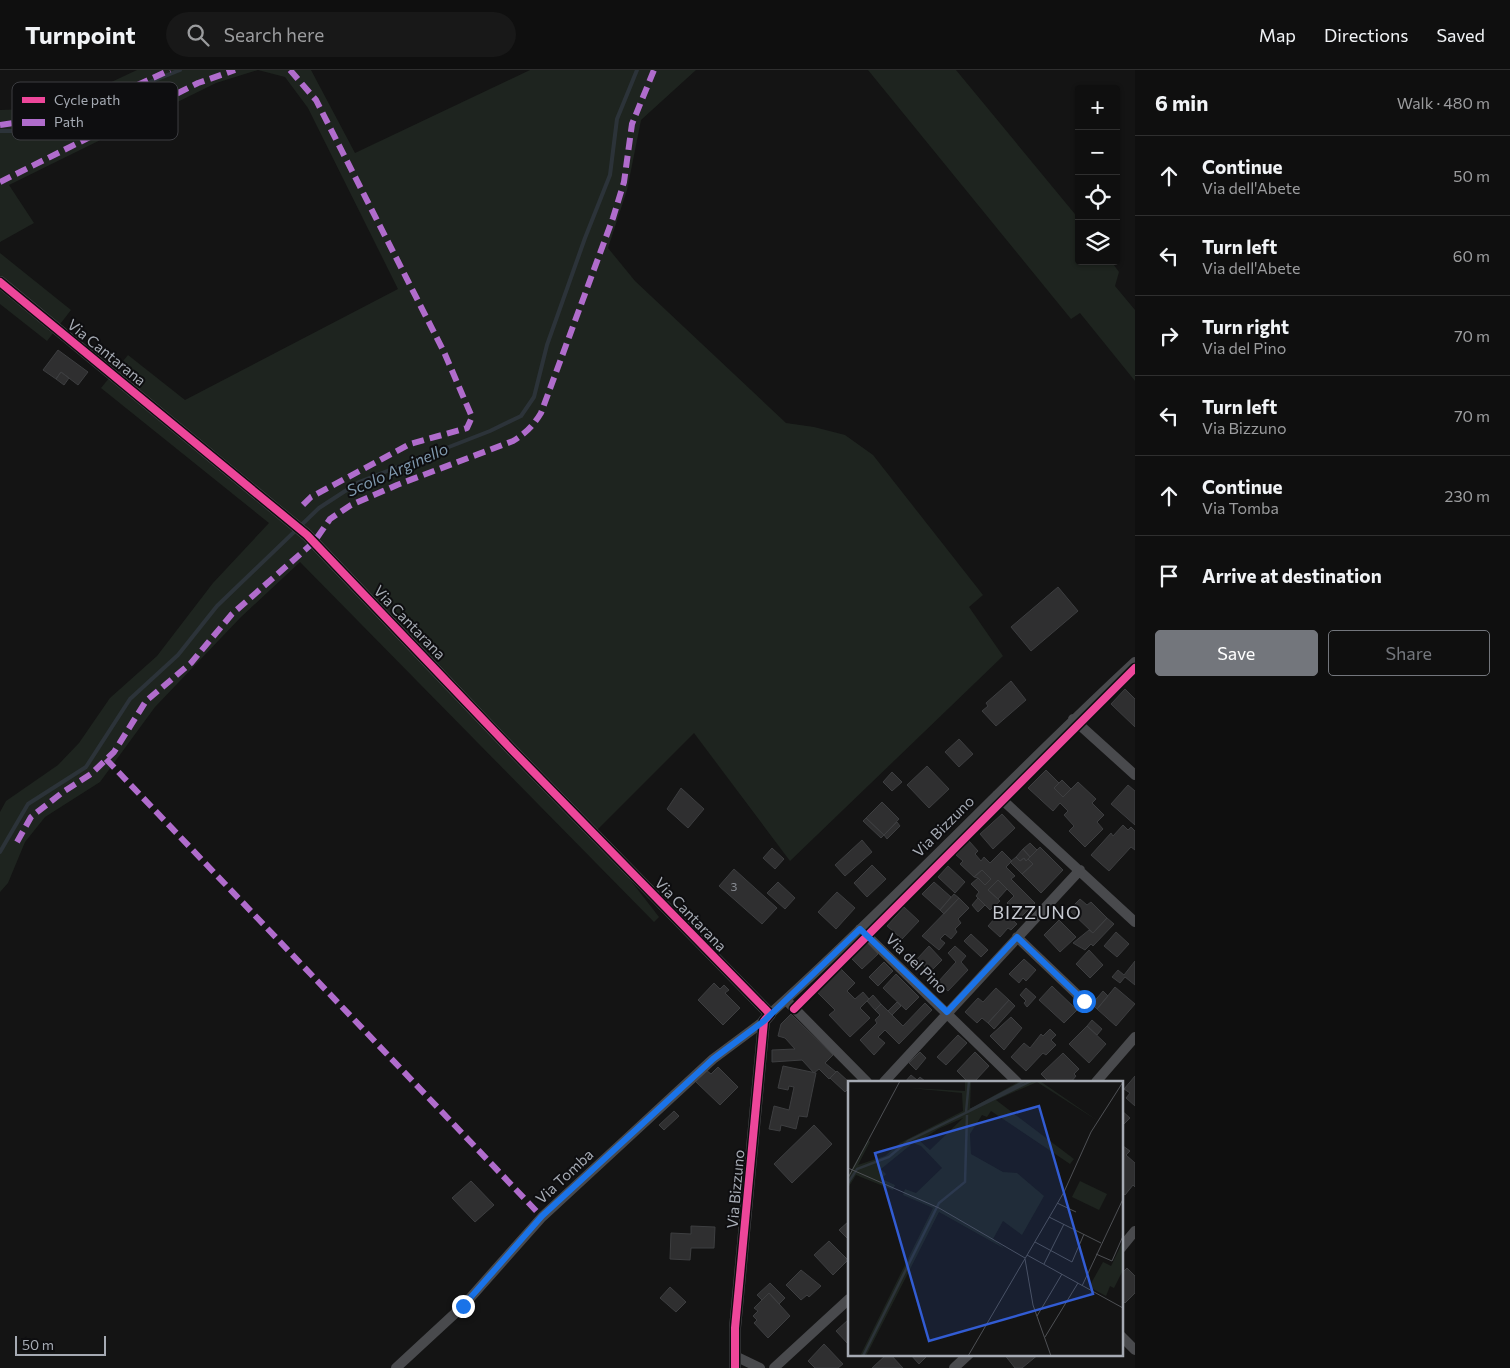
<!DOCTYPE html>
<html lang="en">
<head>
<meta charset="utf-8">
<style>
  body { margin:0; font-family:Commissioner,sans-serif; background:#181818; color:#f1f3f6 }
  .controls { position:absolute; right:15px; top:15px; display:grid; overflow:hidden; border-radius:5px; box-shadow:0 1px 4px #0004 }
  .controls button { width:45px; height:45px; display:grid; place-items:center; padding:0; border:0; border-bottom:1px solid #2f2f2f; background:#0f0f0f; color:#f1f3f6; font:25px sans-serif }
  .scale { position:absolute; left:15px; bottom:12px; width:91px; box-sizing:border-box; padding-left:5px; border:2px solid #a6abb4; border-top:0; font-size:14px; line-height:18px; white-space:nowrap; color:#a6abb4; -webkit-text-stroke:4px #0e0e10; paint-order:stroke }
  .stop { position:absolute; width:15px; height:15px; margin:-11px; border:4px solid #1a73e8; border-radius:50%; background:#fff }
  .stop.end { background:#1a73e8; border-color:#fff; box-shadow:0 1px 5px #0008 }
  .list { margin:0; padding:0; list-style:none }
  h2 { display:flex; justify-content:space-between; align-items:center; height:65px; margin:0; padding:0 20px; font-size:21px }
  h2 small { font-size:16px; font-weight:400; color:#9b9c9e }
  .list li { display:grid; grid-template-columns:32px 1fr auto; gap:15px; align-items:center; box-sizing:border-box; height:80px; padding:0 20px; border-top:1px solid #2f2f2f }
  .list b { display:block; font-size:19px; white-space:nowrap }
  .list p { margin:0; font-size:16px; white-space:nowrap; color:#9b9c9e }
  .list em { font-size:16px; font-style:normal; color:#9b9c9e }
  .actions { display:flex; gap:10px; padding:15px 20px }
  .actions a { flex:1; padding:11px 0; border:1px solid #73767c; border-radius:5px; text-align:center; font-size:18px; color:#73767c }
  .actions .main { background:#73767c; color:#fff }
  .icon { flex:none; width:28px; height:28px; fill:none; stroke:currentColor; stroke-width:2; stroke-linecap:round; stroke-linejoin:round }
  .map { position:relative; flex:none; width:1135px; height:1298px; overflow:hidden }
  header { display:flex; align-items:center; gap:30px; box-sizing:border-box; height:70px; padding:0 25px; background:#0f0f0f; border-bottom:1px solid #2f2f2f }
  header strong { font-size:24px }
  nav { display:flex; gap:28px; margin-inline-start:auto; font-size:18px }
  .search { width:350px; height:45px; background:#181818; display:flex; align-items:center; gap:12px; box-sizing:border-box; padding:0 18px; border-radius:28px; color:#9b9c9e; font-size:19px }
  main { display:flex }
  aside { flex:1; background:#0f0f0f }
  .map>svg:first-child { display:block }
</style>
</head>
<body>
<header>
<strong>Turnpoint</strong>
<div class="search"><svg class="icon" aria-label="search" viewBox="0 0 24 24"><circle cx="10" cy="10" r="6"/><path d="M15 15l6 6"/></svg>Search here</div>
<nav><a>Map</a><a>Directions</a><a>Saved</a></nav>
</header>
<main>
<div class="map">
<svg width="1135" height="1298" viewBox="0 0 1135 1298">
  <rect width="100%" height="100%" fill="#141414"/>
  <path fill="#1e241f" d="M137,0h174l44,83 175,-83h166l-55,50 -14,70 -19,58 27,33 151,142 28,4 31,8 28,20 110,140 -14,12 34,49 -213,205 -96,-128 -100,100 65,84 -5,5 -354,-360 -59,55 -86,90 -55,75 -55,35 -20,25 -17,41 -8,9v-80l6,-11 52,-36 21,-22 31,-45 47,-42 56,-73 56,-60 -168,-135 27,-33 57,45 213,-111 -90,-181 -23,-31 -27,-7 -42,13 -207,102 25,38 -34,19v-132l56,-2z
    M868,0h88l123,149v42h32l8,11 -4,14 20,24v71l-55,-68 -9,6z
    M0,183l71,57 -24,31 -47,-37z"/>
  <g fill="none" stroke-linecap="round" stroke-linejoin="round">
    <path stroke="#2c3339" stroke-width="4" d="M0,61h12l71,-13 57,-32 40,-16
      M0,782l28,-48 58,-37 44,-68 48,-44 39,-49 102,-98 40,-26 131,-51 31,-15 13,-19 13,-52 38,-107 25,-63 7,-56 20,-49"/>
  </g>
  <path fill="#2f2f30" stroke="#3d3e40" d="M58,280l30,22 -10,13 -17,-13 -5,7 -13,-9z
    M61,302l8,6 -5,7 -8,-6z
    M1058,517l20,24 -47,40 -20,-24z
    M1011,611l15,19 -30,26 -14,-15 6,-5 -2,-3z
    M1125,619l10,10v28l-24,-23z
    M959,669l14,15 -14,13 -14,-15z
    M927,696l22,23 -20,19 -22,-23z
    M1046,700l13,13 -5,5 9,9 15,-15 18,17 -4,4 12,12 -7,7 6,7 -18,18 -16,-16 5,-5 -10,-11 4,-4 -8,-8 -7,8 -25,-23z
    M892,702l10,10 -10,9 -9,-9z
    M1062,710l9,9 -8,8 -9,-9z
    M1128,715l7,6v34l-24,-21z
    M681,718l23,21 -16,19 -21,-19z
    M882,732l17,17 -15,16 -18,-17z
    M1002,744l13,14 -22,21 -13,-15z
    M866,748l18,17 -3,3 -18,-17z
    M897,752l3,4 -13,13 -3,-4z
    M1123,755l5,5 3,-3 4,4v19l-4,-3 -22,24 -18,-16 20,-22 2,3z
    M862,770l10,12 -27,24 -10,-11z
    M969,771l9,10 -3,3 6,7 3,-4 6,6 12,-12 10,10 -6,6 9,9 -4,3 24,24 -14,14 -14,-14 7,-7 -16,-16 -10,10 12,11 -10,9 -14,-14 3,-4 -8,-8 7,-6 7,7 6,-6 -9,-9 -8,7 -14,-13 3,-3 -7,-6z
    M1030,773l7,7 -7,7 -7,-8z
    M1040,777l23,23 -22,23 -19,-19 11,-10 -5,-5z
    M772,778l12,11 -9,10 -12,-11z
    M1023,779l7,8 -4,4 -2,-3 -4,3 -4,-4z
    M1016,787l4,4 4,-3 2,3 2,-2 5,5 -11,10 -12,-12z
    M872,795l14,14 -19,18 -13,-14z
    M948,796l17,16 -10,11 -17,-16z
    M734,799l43,39 -15,16 -43,-38z
    M982,800l9,9 -6,6 -7,-7 -4,-1z
    M998,810l9,9 -9,10 -10,-9z
    M778,812l17,16 -10,11 -18,-16z
    M934,812l17,15 -11,13 -18,-16z
    M837,822l18,16 -19,21 -18,-17z
    M954,824l5,4 -15,16 -4,-4z
    M959,828l10,10 -11,11 3,4 -6,6 2,3 -6,7 -6,-5 -5,5 5,4 -6,7 -17,-14z
    M978,828l7,7 -7,7 -6,-7z
    M1080,829l7,6 4,-3 16,16 -14,15 -24,-23z
    M904,837l15,14 -17,18 -15,-13z
    M1002,840l15,14 -6,6 -3,-2 -8,9 -12,-11z
    M1107,848l7,6 -21,22 -2,-2 -6,6 -12,-7 16,-13 4,3z
    M1059,850l17,17 -16,15 -16,-17z
    M1116,862l13,12 -12,13 -13,-11z
    M971,864l17,16 -7,7 -17,-16z
    M865,870l13,14 -16,15 -13,-13z
    M929,876l13,14 -12,12 -13,-13z
    M955,876l11,10 -5,6 7,8 -20,21 -10,-9 18,-20 -8,-9z
    M1089,880l14,15 -13,13 -14,-14z
    M1024,889l12,11 -10,11 -3,-3 -4,5 -10,-9z
    M1135,891v24l-10,-8 -5,6 -8,-6 6,-7 6,5z
    M884,892l9,9 -15,15 -9,-9z
    M839,897l16,16 -8,8 8,8 8,-7 6,7 -9,9 10,10 -20,19 -21,-22 6,-5 -20,-20z
    M896,904l23,23 -13,13 -23,-22z
    M714,913l6,6 4,-4 5,5 -4,3 15,15 -17,17 -25,-25z
    M1052,916l25,24 -13,13 -25,-23z
    M1115,917l20,17 -19,22 -19,-17z
    M996,918l13,12 -21,23 -6,-5 -5,5 -12,-11 13,-14 5,4z
    M1026,918l10,9 -9,10 -3,-4 2,-2 -6,-6z
    M1103,921l5,5 -11,13 -5,-5z
    M873,925l8,9 -6,6 -8,-9z
    M1009,930l6,6 -21,23 -6,-6z
    M897,932l4,4 -9,9 -4,-4z
    M925,933l7,7 -33,34 -14,-14 -7,7 7,6 -11,12 -14,-15 17,-17 -2,-3 5,-5 -5,-5 6,-6 22,22z
    M791,944l42,41 -8,8 11,9 -7,7 -10,-10 -5,4 -12,-13 -30,2v-12l23,-1 -10,-11 -7,-2 3,-12z
    M1011,947l11,11 -18,22 -14,-14z
    M1092,950l10,9 -5,6 -10,-9z
    M1087,956l19,18 -17,19 -20,-19z
    M1050,959l6,6 -5,5 5,5 -10,10 -3,-2 -17,18 -15,-14 13,-14 6,5 11,-14 2,2z
    M958,965l9,8 -21,22 -9,-8z
    M920,982l6,6 -10,12 -7,-7z
    M975,982l14,14 -15,16h-6l-11,-11z
    M1063,983l16,16 -5,5 2,2 -5,6h-26l2,-2 -6,-6z
    M783,996l33,7 -9,44 -8,-1 -3,13 -15,-4 -1,6 -11,-2 5,-23 15,4 5,-23 -5,-1 -1,4 -10,-2z
    M718,997l20,20 -18,18 -25,-24 11,-11 5,4z
    M837,1001l12,11v6l-4,4 -15,-14z
    M911,1005l6,5 3,-3 6,5h-21z
    M1135,1006v30l-9,-8 4,-5 -6,-4z
    M1121,1040l9,8 -9,9z
    M674,1041l5,5 -15,14 -5,-5z
    M814,1055l18,19 -40,39 -18,-19z
    M1123,1076l7,5 -4,4 9,8v24l-2,-2 -8,10 -4,-3v-43z
    M471,1111l23,24 -19,17 -23,-24z
    M849,1151v19l-10,-10z
    M691,1156l24,1 -1,21h-23l-1,12 -20,-1 1,-26 20,1z
    M829,1171l19,19 -15,15 -19,-20z
    M1127,1198l8,8v17l-10,10 -4,-4v-25z
    M801,1200l20,16 -12,11 -2,-2 -6,5 -15,-15z
    M770,1213l15,15 -6,6 -10,-11 -7,7 -5,-5z
    M670,1217l16,15 -10,10 -16,-14z
    M769,1223l21,23 -22,22 -14,-15 3,-3 -4,-4 5,-5 -4,-3z
    M849,1249v26l-13,-14z
    M824,1274l19,20 -5,4h-23l-7,-7z
    M887,1284h3l13,14h-31z
    M910,1284h19l-10,10z
    M1004,1284h35l-17,14h-7z"/>
  <g fill="none" stroke-linecap="round" stroke-linejoin="round">
    <path stroke="#494a4d" stroke-width="10" d="M1073,649l62,56
      M997,725l138,127
      M860,859l157,153
      M1017,867l67,64
      M786,930l81,82
      M770,944c125,-113 241,-237 365,-352
      M884,1012l196,-212
      M1096,1012l39,-45
      M1121,1178l14,-17
      M1121,1266l14,14
      M735,1286l25,12
      M396,1298l67,-62 79,-89 171,-158 51,-38
      M774,1298l75,-69
      M954,1298l15,-14"/>
    <path stroke="#494a4d" stroke-width="12" d="M0,212l307,253 205,215 258,264 -6,7 -29,307v40"/>
    <path stroke="#b06ccc" stroke-width="6" stroke-dasharray="12 6" stroke-linecap="butt" d="M290,0l26,30 128,252 28,65 -5,11 -57,16 -99,53 -10,10
      M0,55l74,-11 96,-44
      M0,112l198,-99 37,-13
      M106,689l436,458
      M17,772l14,-25 32,-25 28,-18 23,-22 32,-51 45,-38 41,-49 82,-72 16,-23 21,-14 46,-20 116,-44c13,-8 20,-15 28,-28l72,-195 11,-36 8,-58 22,-54"/>
    <defs>
      <path id="cycleway" d="M0,212l307,253 205,215 258,264 -6,7 -29,307v40
        M794,939l341,-341"/>
    </defs>
    <use href="#cycleway" stroke="#0e0e10" stroke-width="11"/>
    <use href="#cycleway" stroke="#ed469a" stroke-width="8"/>
  </g>
  <g fill="none" stroke-linecap="round" stroke-linejoin="round">
    <path stroke="#1a73e8" stroke-width="6" d="M463,1236l79,-90 171,-157 51,-38 96,-92 87,83 70,-75 67,64"/>
  </g>
  <g text-anchor="middle" dominant-baseline="central" stroke-width="4" stroke-linejoin="round" paint-order="stroke">
    <g font-size="12" fill="#888c93">
      <text x="734" y="816">3</text>
    </g>
    <g font-size="15" fill="#a6abb4" stroke="#0e0e10">
      <text transform="translate(107 282) rotate(39)">Via Cantarana</text>
      <text transform="translate(410 552) rotate(46)">Via Cantarana</text>
      <text transform="translate(943 756) rotate(-45)">Via Bizzuno</text>
      <text transform="translate(691 844) rotate(46)">Via Cantarana</text>
      <text transform="translate(917 893) rotate(44)">Via del Pino</text>
      <text transform="translate(564 1106) rotate(-43)">Via Tomba</text>
      <text transform="translate(735 1119) rotate(-85)">Via Bizzuno</text>
    </g>
    <g font-size="16" font-style="italic" fill="#7f98ad" stroke="#0e0e10">
      <text transform="translate(397 399) rotate(-24)">Scolo Arginello</text>
    </g>
    <g font-size="18" letter-spacing="1" fill="#c7cad1" stroke="#0e0e10">
      <text x="1037" y="842">BIZZUNO</text>
    </g>
  </g>
  <g transform="translate(848 1011)">
    <rect width="275" height="275" fill="#141414"/>
    <path d="M117,0h6l-1,28 50,-28h20l58,40 -61,-39 -41,18 78,59 -4,5 -79,-53 -4,6 -5,-2 -12,19 1,20 32,18 14,1 27,23 -22,39 -19,-14 -10,18 12,10 -66,-37 -73,144h-6l73,-148 -30,-13 2,-6 11,4 26,-25 -21,-22 -8,-3 -32,26 5,5 -4,5 13,6 -2,5 -37,-15 -8,13v-12l20,-36 2,2 -12,23 27,-9 15,-13 63,-32 -1,-18 -52,-5 55,3zM115,37l-33,32 -10,-9 18,-12zM232,100l27,13 -8,16 -27,-13zM275,160v29l-9,18 -4,-2 -4,10 -17,-9 14,-25 8,4z" fill="#1e241f" fill-rule="evenodd"/>
    <path fill="none" stroke="#2c3339" stroke-width="2.5" d="M122,29l55,-29M118,31l3,-31M0,102l9,-14 32,-12 19,-16 123,-60M15,275l76,-153 26,-21 2,-67"/>
    <path fill="none" stroke="#4e5054" stroke-width="1" d="M0,87l91,40 86,50M0,97l52,-97M209,122l19,9M201,136l52,26M187,161l37,20 12,-28M248,173l16,7 11,-25M179,174l96,53M177,178l8,46 18,51M196,183l20,-40M234,205l41,-87M189,235l25,-42M197,256l33,-54M120,275l96,-164 27,-60 32,-50"/>
    <path fill="#325cd3" fill-opacity="0.15" stroke="#325cd3" stroke-width="2.5" d="M191,25l54,188 -164,47 -54,-188z"/>
    <rect width="275" height="275" fill="none" stroke="#a6abb4" stroke-width="2.5"/>
  </g>
  <rect x="12" y="12" width="166" height="58" rx="8" fill="#0e0e10" stroke="#3c3d41" stroke-width="1"/>
  <rect x="22" y="27" width="23" height="6" fill="#ed469a"/>
  <rect x="22" y="49" width="23" height="7" fill="#b06ccc"/>
  <g font-size="14" fill="#a6abb4">
    <text x="54" y="35">Cycle path</text>
    <text x="54" y="57">Path</text>
  </g>
</svg>
<div class="controls">
<button>+</button>
<button>−</button>
<button><svg class="icon" aria-label="locate" viewBox="0 0 24 24"><circle cx="12" cy="12" r="6"/><path d="M12 2v4M12 18v4M2 12h4M18 12h4"/></svg></button>
<button><svg class="icon" aria-label="layers" viewBox="0 0 24 24"><path d="M12 4l9 5-9 5-9-5zM3 14l9 5 9-5"/></svg></button>
</div>
<div class="scale">50 m</div>
<div class="stop" style="left:1084px;top:931px"></div>
<div class="stop end" style="left:463px;top:1236px"></div>
</div>
<aside>
<h2>6 min<small>Walk · 480 m</small></h2>
<ul class="list">
<li><svg class="icon" aria-label="ahead" viewBox="0 0 24 24"><path d="M12 20V5M6 11l6-6 6 6"/></svg><div><b>Continue</b><p>Via dell'Abete</p></div><em>50 m</em></li>
<li><svg class="icon" aria-label="left" viewBox="0 0 24 24"><path d="M17 20v-9H6M10 6l-5 5 5 5"/></svg><div><b>Turn left</b><p>Via dell'Abete</p></div><em>60 m</em></li>
<li><svg class="icon" aria-label="right" viewBox="0 0 24 24"><path d="M7 20v-9h11M14 6l5 5-5 5"/></svg><div><b>Turn right</b><p>Via del Pino</p></div><em>70 m</em></li>
<li><svg class="icon" aria-label="left" viewBox="0 0 24 24"><path d="M17 20v-9H6M10 6l-5 5 5 5"/></svg><div><b>Turn left</b><p>Via Bizzuno</p></div><em>70 m</em></li>
<li><svg class="icon" aria-label="ahead" viewBox="0 0 24 24"><path d="M12 20V5M6 11l6-6 6 6"/></svg><div><b>Continue</b><p>Via Tomba</p></div><em>230 m</em></li>
<li><svg class="icon" aria-label="arrive" viewBox="0 0 24 24"><path d="M6 21V4h12l-3 4 3 4H6"/></svg><div><b>Arrive at destination</b></div></li>
</ul>
<div class="actions"><a class="main">Save</a><a>Share</a></div>
</aside>
</main>
</body>
</html>
